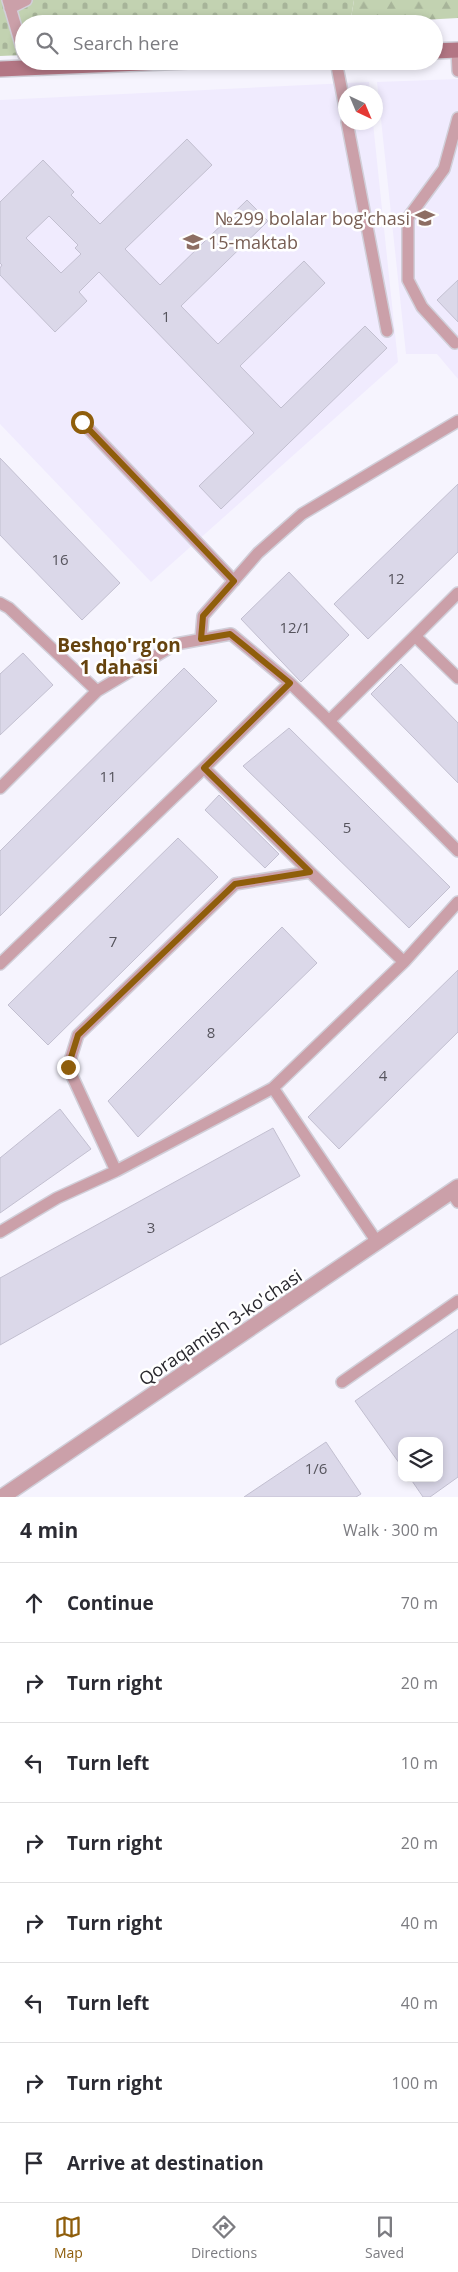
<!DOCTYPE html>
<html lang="en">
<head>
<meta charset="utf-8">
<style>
  body { margin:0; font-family:"Open Sans",sans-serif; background:#f2f2f3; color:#2b2b33 }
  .controls { position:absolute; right:15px; bottom:15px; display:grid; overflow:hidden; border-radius:10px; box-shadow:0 2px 8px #0003 }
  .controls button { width:45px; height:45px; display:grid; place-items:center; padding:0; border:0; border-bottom:1px solid #e1e1e2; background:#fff; color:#2b2b33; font:25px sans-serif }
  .compass { position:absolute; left:338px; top:85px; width:45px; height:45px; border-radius:50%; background:#fff; box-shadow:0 2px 8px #0003; rotate:136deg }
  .stop { position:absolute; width:15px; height:15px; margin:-11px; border:4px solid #8f5e0b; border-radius:50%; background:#fff }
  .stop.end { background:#8f5e0b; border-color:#fff; box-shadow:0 1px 5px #0008 }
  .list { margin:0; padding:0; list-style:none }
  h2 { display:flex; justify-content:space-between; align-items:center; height:65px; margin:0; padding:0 20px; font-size:21px }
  h2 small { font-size:16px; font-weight:400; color:#7c7c81 }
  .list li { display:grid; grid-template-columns:32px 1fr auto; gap:15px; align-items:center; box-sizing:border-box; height:80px; padding:0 20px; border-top:1px solid #e1e1e2 }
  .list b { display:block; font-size:19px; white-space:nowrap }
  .list em { font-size:16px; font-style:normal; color:#7c7c81 }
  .icon { flex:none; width:28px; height:28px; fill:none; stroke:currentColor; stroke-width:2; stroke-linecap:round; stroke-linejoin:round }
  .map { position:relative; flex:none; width:458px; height:1497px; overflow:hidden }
  .search { position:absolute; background:#fff; box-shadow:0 2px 8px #0003; left:15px; right:15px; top:15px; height:55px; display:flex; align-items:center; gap:12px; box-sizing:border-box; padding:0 18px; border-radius:28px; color:#7c7c81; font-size:19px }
  .sheet { height:705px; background:#fff }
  nav { display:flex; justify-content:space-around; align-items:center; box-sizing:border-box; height:70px; border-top:1px solid #e1e1e2; background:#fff; font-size:14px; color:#7c7c81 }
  nav a { display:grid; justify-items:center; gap:2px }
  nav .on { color:#8f5e0b }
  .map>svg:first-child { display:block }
</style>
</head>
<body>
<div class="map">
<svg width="458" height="1497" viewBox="0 0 458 1497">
  <defs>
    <pattern id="forest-firs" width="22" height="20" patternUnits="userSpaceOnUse" patternTransform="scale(1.25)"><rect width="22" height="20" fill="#c2d2b1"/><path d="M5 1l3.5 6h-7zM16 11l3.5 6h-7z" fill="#a7b499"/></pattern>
    <pattern id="cemetery-stones" width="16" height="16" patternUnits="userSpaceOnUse" patternTransform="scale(1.25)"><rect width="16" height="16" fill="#c2d2b1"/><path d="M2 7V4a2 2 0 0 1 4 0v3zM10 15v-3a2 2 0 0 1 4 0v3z" fill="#a7b499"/></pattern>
  </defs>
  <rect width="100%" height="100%" fill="#f6f4fe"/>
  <path fill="#f0ebfe" d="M458,79v300l-21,-25h-31l-29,-272z
    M369,82l1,10h-24v30l27,1 25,239 -247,220 -151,-158v-324z"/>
  <path fill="url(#forest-firs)" d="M354,0h104v18l-108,6z"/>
  <path fill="url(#cemetery-stones)" d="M0,0h354l-4,24h-326v31l-24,1z"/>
  <path fill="#dbd8e9" stroke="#c2bfd0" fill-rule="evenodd" d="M187,139l25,26 -87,84 35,36 87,-85 21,21 -87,85 37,38 86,-83 21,22 -85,83 41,42 84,-82 22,22 -166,161 -22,-23 55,-53 -155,-161 -20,20 8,9 -32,31 -55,-57v-7l2,-3 -2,-2v-61l43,-42 31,32 -3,3 29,29zM49,216l29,29 -3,3 6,6 -20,19 -35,-35z
    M458,280v42l-21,-22z
    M0,458l120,125 -38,37 -82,-85z
    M458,484v68l-90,87 -34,-35z
    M289,572l60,63 -48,47 -60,-63z
    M23,653l30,32 -53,50v-61z
    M401,664l57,59v60l-87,-89z
    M184,668l33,33 -217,215v-65z
    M289,728l161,159 -41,41 -166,-162z
    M219,795l60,59 -14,14 -60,-58z
    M178,838l40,39 -170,168 -40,-40z
    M282,927l35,36 -179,174 -30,-36z
    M458,970v62l-119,117 -31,-32z
    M60,1109l31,40 -91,64v-55z
    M273,1128l27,48 -300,169v-67z
    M458,1329v148l-28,20h-7l-13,-19h29v-37h-37v26l-47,-66z
    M326,1442l35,52 -5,3h-112z"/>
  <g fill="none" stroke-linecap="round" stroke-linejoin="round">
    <defs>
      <path id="lane" d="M8,0l16,55
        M10,8l16,-8
        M457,50l1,21
        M336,61l10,52
        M347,122l40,209
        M455,343l-33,-36 -14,-27v-62l36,-49 14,-51
        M82,422l152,159
        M0,603l9,5 88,83
        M415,636l43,-43
        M201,639l2,-23 55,-63 44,-39 156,-93
        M329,721l86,-85 43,42
        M204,768l106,104
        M0,788l97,-97 79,-47 55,-10 59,49 33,32 135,136
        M404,962l54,-60
        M0,964l204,-196 86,-85
        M273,1088l131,-126 -94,-90 -75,12 -157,151 -10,32 48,104 157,-83 104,154
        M451,1192l7,10
        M0,1232l57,-34 59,-27
        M342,1382l116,-81"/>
      <path id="street" d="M2,1497l456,-310"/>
      <path id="secondary" d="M434,51l24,-1
        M0,69l188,-8"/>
    </defs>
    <use href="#lane" stroke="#d1cfd9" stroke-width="14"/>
    <use href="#street" stroke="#d1cfd9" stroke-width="18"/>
    <use href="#secondary" stroke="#d1cfd9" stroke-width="18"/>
    <use href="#lane" stroke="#cba0a9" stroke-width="11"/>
    <use href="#street" stroke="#cba0a9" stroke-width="15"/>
    <use href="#secondary" stroke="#b37684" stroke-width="15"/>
  </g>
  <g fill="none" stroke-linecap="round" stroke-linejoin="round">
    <path stroke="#8f5e0b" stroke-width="6" d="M68,1067l10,-32 157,-151 75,-12 -106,-104 86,-85 -60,-49 -29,5 2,-23 31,-35 -152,-159"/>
  </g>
  <defs>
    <symbol id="school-bare" viewBox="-9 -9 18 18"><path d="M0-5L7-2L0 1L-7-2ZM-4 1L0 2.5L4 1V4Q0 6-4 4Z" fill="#8d6e63" stroke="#fff" stroke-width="2.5" paint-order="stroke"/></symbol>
  </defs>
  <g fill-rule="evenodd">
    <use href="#school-bare" x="411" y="204" width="28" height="28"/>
    <use href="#school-bare" x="179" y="228" width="28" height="28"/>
  </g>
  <g text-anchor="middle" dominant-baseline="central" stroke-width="5" stroke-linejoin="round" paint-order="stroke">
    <g font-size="15" fill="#56545d">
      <text x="166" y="316">1</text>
      <text x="60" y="559">16</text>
      <text x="396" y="578">12</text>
      <text x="295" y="627">12/1</text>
      <text x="108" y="776">11</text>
      <text x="347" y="827">5</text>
      <text x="113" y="941">7</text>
      <text x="211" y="1032">8</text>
      <text x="383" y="1075">4</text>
      <text x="151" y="1227">3</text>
      <text x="316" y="1468">1/6</text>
    </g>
    <g font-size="18" fill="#785e54" stroke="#fff" text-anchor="end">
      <text x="410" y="218">№299 bolalar bog'chasi</text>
      <text x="208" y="242" text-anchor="start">15-maktab</text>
    </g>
    <g font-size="18" fill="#29282e" stroke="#fff">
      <text transform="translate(220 1327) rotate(-34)">Qoraqamish 3-ko'chasi</text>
    </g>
    <g font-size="19" font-weight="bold" fill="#65430e" stroke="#fff">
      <text x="119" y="645">Beshqo'rg'on<tspan x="119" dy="22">1 dahasi</tspan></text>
    </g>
  </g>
</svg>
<div class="controls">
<button><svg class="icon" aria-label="layers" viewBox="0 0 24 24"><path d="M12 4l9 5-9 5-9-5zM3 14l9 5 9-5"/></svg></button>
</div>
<svg class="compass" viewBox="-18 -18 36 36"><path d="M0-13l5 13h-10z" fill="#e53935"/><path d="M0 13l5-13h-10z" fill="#7c7c81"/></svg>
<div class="stop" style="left:82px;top:422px"></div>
<div class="stop end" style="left:68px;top:1067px"></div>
<div class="search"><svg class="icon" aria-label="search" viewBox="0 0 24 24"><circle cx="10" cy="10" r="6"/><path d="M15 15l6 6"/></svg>Search here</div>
</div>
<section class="sheet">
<h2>4 min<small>Walk · 300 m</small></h2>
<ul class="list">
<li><svg class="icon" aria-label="ahead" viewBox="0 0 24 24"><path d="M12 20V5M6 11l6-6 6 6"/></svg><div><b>Continue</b></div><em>70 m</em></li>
<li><svg class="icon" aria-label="right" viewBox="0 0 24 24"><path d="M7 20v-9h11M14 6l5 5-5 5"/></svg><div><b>Turn right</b></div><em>20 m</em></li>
<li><svg class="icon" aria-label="left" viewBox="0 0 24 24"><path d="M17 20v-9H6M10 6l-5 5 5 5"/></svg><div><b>Turn left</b></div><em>10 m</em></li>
<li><svg class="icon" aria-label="right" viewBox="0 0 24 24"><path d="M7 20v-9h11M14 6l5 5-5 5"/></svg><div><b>Turn right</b></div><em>20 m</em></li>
<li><svg class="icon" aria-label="right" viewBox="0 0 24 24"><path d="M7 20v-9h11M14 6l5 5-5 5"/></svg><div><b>Turn right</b></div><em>40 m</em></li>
<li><svg class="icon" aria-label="left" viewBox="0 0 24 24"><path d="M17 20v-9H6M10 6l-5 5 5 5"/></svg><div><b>Turn left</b></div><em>40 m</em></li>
<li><svg class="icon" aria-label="right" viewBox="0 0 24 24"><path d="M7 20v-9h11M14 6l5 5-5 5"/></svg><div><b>Turn right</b></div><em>100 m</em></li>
<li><svg class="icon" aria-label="arrive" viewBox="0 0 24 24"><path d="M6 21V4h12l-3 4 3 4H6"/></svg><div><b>Arrive at destination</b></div></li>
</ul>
</section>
<nav>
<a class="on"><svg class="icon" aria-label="map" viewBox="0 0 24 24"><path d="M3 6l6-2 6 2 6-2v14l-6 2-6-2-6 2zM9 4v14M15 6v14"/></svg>Map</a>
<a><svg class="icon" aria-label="directions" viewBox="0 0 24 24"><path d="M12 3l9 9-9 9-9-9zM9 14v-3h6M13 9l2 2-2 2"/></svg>Directions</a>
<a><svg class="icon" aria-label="saved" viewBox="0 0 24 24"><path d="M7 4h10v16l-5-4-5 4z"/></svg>Saved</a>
</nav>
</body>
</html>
